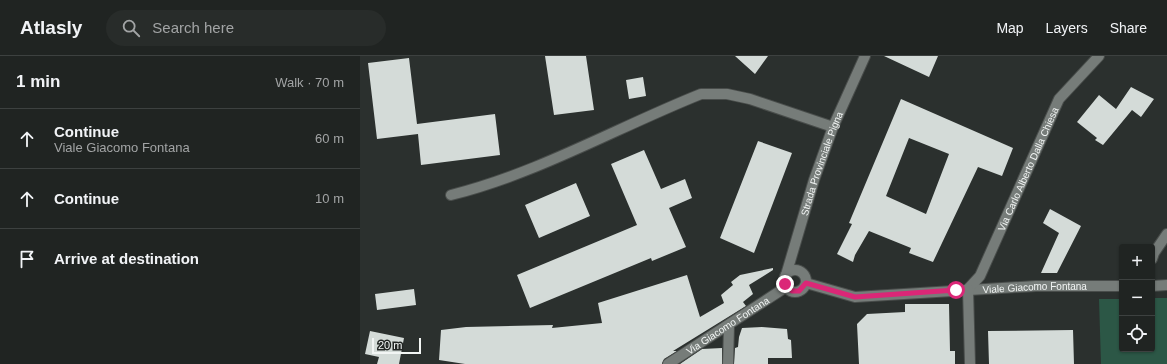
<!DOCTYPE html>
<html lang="en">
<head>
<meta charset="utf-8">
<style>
  body { margin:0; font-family:Helvetica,sans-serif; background:#282c2a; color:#f1f3f6 }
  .controls { position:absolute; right:12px; bottom:12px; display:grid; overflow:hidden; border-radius:4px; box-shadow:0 1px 3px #0004 }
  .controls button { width:36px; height:36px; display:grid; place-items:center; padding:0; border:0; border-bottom:1px solid #3d4140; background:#202422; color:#f1f3f6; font:20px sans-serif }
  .scale { position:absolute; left:12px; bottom:10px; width:49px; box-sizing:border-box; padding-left:4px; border:2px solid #f2f5f4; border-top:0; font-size:11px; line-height:14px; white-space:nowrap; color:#f2f5f4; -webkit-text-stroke:3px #222624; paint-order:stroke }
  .stop { position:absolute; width:12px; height:12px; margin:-9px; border:3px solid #db2777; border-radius:50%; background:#fff }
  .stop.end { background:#db2777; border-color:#fff; box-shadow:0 1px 4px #0008 }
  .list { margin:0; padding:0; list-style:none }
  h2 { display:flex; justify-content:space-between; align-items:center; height:52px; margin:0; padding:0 16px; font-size:17px }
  h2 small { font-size:13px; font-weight:400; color:#a2a4a5 }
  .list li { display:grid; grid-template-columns:26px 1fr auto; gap:12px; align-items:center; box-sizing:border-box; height:60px; padding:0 16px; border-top:1px solid #3d4140 }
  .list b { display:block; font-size:15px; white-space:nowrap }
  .list p { margin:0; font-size:13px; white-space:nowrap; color:#a2a4a5 }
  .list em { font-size:13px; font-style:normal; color:#a2a4a5 }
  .icon { flex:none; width:22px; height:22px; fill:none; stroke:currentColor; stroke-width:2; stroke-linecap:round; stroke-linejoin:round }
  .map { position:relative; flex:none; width:807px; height:308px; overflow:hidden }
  header { display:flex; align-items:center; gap:24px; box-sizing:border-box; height:56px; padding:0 20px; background:#202422; border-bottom:1px solid #3d4140 }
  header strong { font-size:19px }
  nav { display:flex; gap:22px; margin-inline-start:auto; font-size:14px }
  .search { width:280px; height:36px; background:#282c2a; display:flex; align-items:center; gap:10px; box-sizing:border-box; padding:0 14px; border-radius:22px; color:#a2a4a5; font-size:15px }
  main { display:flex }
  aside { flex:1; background:#202422 }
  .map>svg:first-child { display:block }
</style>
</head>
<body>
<header>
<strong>Atlasly</strong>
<div class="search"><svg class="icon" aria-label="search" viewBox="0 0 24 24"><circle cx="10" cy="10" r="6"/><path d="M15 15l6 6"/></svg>Search here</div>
<nav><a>Map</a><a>Layers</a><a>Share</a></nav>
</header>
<main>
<aside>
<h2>1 min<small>Walk · 70 m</small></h2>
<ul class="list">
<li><svg class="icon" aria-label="ahead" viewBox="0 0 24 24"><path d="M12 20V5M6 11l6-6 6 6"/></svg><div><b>Continue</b><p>Viale Giacomo Fontana</p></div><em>60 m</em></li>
<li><svg class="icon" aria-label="ahead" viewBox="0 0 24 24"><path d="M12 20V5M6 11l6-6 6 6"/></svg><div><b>Continue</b></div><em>10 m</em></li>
<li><svg class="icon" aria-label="arrive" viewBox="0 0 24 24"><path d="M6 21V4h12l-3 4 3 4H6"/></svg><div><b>Arrive at destination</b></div></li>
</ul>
</aside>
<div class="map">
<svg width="807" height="308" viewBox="0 0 807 308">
  <rect width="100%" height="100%" fill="#2b302e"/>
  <path fill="#2c5746" d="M792,242h15v66h-66l-2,-65h23v50h30z"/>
  <path fill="#d4dbd8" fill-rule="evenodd" d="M185,0h41l8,54 -40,5z
    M375,0h33l-13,18z
    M524,0h54l-9,21z
    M49,2l8,66 78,-10 5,41 -79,10 -3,-31 -41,5 -9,-76z
    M283,21l3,19 -17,3 -3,-19z
    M771,31l23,12 -13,18 -9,-7 -29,35 -8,-5 2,-2 -20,-16 22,-27 17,14z
    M541,43l112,49 -11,28 -24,-9 -45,95 -24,-9 2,-5 -42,-17 -14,24 -2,7 -16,-8 15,-30 -3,-1zM549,82l40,16 -23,60 -40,-18z
    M398,85l34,12 -38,100 -34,-15z
    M284,94l17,39 24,-10 7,19 -23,10 17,39 -34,14 -1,-3 -121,50 -13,-33 120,-50 -26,-61z
    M216,127l14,33 -51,22 -14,-33z
    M690,153l31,17 -24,47h-16l18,-40 -16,-10z
    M413,212v2l-24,15 4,9 -10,8 3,4 -73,45h4l-13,8 -2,5h-197l-26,-4 2,-30 25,-3 87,-2 -1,3 50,-5 -4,-20 89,-28 13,42 24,-14 -3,-8 12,-10 -2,-3 9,-7z
    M54,233l2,16 -39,5 -2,-16z
    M545,248h44l1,47h5v13h-96l-2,-40 10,-10 38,-2z
    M402,271l25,2 1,10 3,1 1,18h-24v6h-34l1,-16 3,-1 1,-10 3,-9z
    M713,274l1,34h-85l-1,-33z
    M10,275l34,7 -5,26h-22l2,-7 -14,-3z
    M362,292v16h-42l22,-15z"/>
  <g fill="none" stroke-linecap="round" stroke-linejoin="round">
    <defs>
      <g id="minor">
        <path d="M91,139c88,-22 167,-68 250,-101h26l23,5 83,28"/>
        <path d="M792,203l2,-6 13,-19"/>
        <circle cx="435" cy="225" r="11"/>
        <path id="s1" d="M426,219l28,-95 19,-53 32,-71"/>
        <path id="s2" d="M446,227l49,14 181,-11h86"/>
        <path d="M792,230l15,-1"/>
        <path id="s3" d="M608,233l12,-13 79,-177 40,-43"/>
        <path d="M608,233l2,75"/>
        <path id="s4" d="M308,308l118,-77"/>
        <path d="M368,308l1,-38"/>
      </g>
    </defs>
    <use href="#minor" stroke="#494d4b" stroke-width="12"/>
    <use href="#minor" stroke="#767c79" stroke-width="10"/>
  </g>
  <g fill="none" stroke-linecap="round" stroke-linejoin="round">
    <path stroke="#db2777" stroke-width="5" d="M425,228l7,7h7l7,-8 49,14 101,-7"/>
  </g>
  <g text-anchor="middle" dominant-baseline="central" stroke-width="4" stroke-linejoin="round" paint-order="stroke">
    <g font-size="10" fill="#f2f5f4" stroke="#222624">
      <text stroke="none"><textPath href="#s1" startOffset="117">Strada Provinciale Pigna</textPath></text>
      <text stroke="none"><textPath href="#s3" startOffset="135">Via Carlo Alberto Dalla Chiesa</textPath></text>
      <text stroke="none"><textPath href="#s2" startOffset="231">Viale Giacomo Fontana</textPath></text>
      <text stroke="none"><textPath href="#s4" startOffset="71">Via Giacomo Fontana</textPath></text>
    </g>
  </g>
</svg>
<div class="controls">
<button>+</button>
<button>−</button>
<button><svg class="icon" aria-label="locate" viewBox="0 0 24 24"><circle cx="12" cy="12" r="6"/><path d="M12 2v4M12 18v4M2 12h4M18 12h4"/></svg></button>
</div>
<div class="scale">20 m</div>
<div class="stop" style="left:596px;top:234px"></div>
<div class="stop end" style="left:425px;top:228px"></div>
</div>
</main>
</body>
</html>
